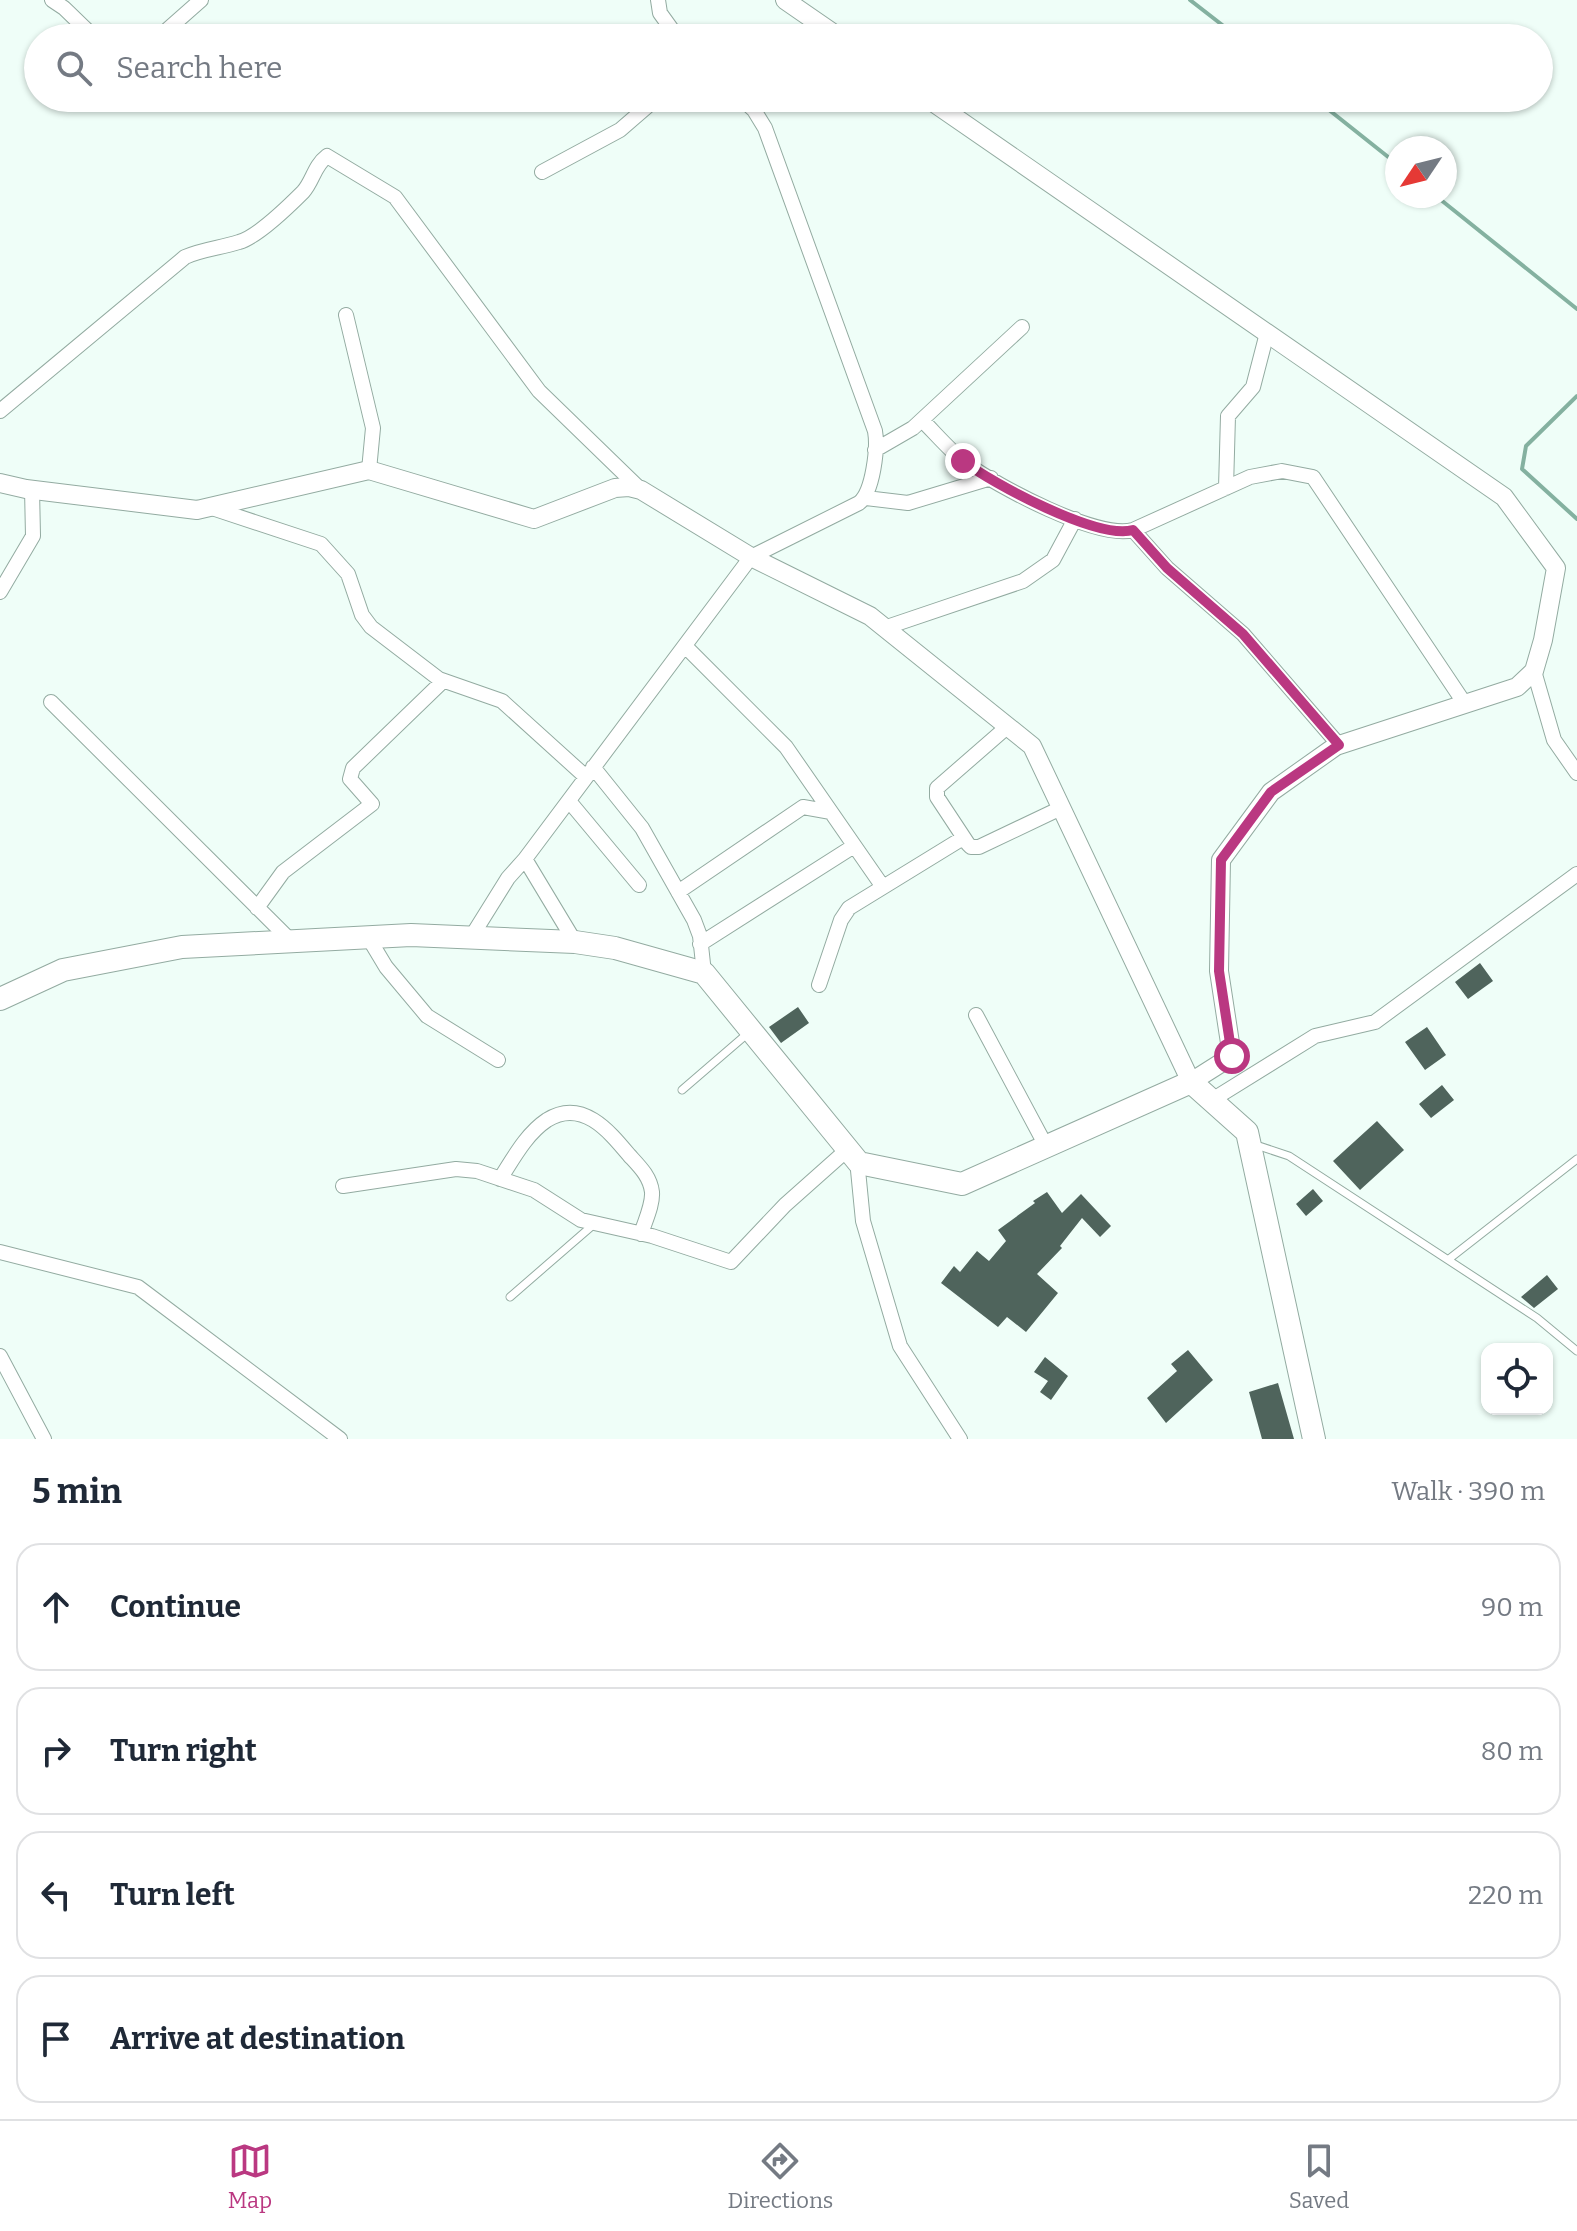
<!DOCTYPE html>
<html lang="en">
<head>
<meta charset="utf-8">
<style>
  body { margin:0; font-family:Bitter,serif; background:#f6f6f7; color:#1f2937 }
  .controls { position:absolute; right:24px; bottom:24px; display:grid; overflow:hidden; border-radius:16px; box-shadow:0 2px 6px #0004 }
  .controls button { width:72px; height:72px; display:grid; place-items:center; padding:0; border:0; border-bottom:2px solid #e0e1e3; background:#fff; color:#1f2937; font:40px sans-serif }
  .compass { position:absolute; left:1385px; top:136px; width:72px; height:72px; border-radius:50%; background:#fff; box-shadow:0 2px 6px #0004; rotate:235deg }
  .stop { position:absolute; width:24px; height:24px; margin:-18px; border:6px solid #ba3881; border-radius:50%; background:#fff }
  .stop.end { background:#ba3881; border-color:#fff; box-shadow:0 2px 8px #0008 }
  .list { margin:0; padding:0; list-style:none }
  h2 { display:flex; justify-content:space-between; align-items:center; height:104px; margin:0; padding:0 32px; font-size:34px }
  h2 small { font-size:26px; font-weight:400; color:#747a83 }
  .list li { display:grid; grid-template-columns:52px 1fr auto; gap:24px; align-items:center; box-sizing:border-box; height:128px; margin:0 16px 16px; padding:0 16px; border:2px solid #e0e1e3; border-radius:24px }
  .list b { display:block; font-size:30px; white-space:nowrap }
  .list em { font-size:26px; font-style:normal; color:#747a83 }
  .icon { flex:none; width:44px; height:44px; fill:none; stroke:currentColor; stroke-width:2; stroke-linecap:round; stroke-linejoin:round }
  .map { position:relative; flex:none; width:1577px; height:1439px; overflow:hidden }
  .search { position:absolute; background:#fff; box-shadow:0 2px 6px #0004; left:24px; right:24px; top:24px; height:88px; display:flex; align-items:center; gap:20px; box-sizing:border-box; padding:0 28px; border-radius:44px; color:#747a83; font-size:30px }
  .sheet { height:680px; background:#fff }
  nav { display:flex; justify-content:space-around; align-items:center; box-sizing:border-box; height:112px; border-top:2px solid #e0e1e3; background:#fff; font-size:22px; color:#747a83 }
  nav a { display:grid; justify-items:center; gap:4px }
  nav .on { color:#ba3881 }
  .map>svg:first-child { display:block }
</style>
</head>
<body>
<div class="map">
<svg width="1577" height="1439" viewBox="0 0 1577 1439">
  <rect width="100%" height="100%" fill="#effef8"/>
  <g fill="none" stroke-linecap="round" stroke-linejoin="round">
    <path stroke="#84b1a0" stroke-width="4" d="M1190,0l49,38
      M1314,98l83,66
      M1436,196l141,113
      M1577,396l-51,50 -4,23 55,50"/>
  </g>
  <path fill="#4f645c" d="M1480,963l13,18 -25,18 -13,-17z
    M798,1007l11,16 -28,20 -12,-16z
    M1427,1027l19,28 -21,15 -20,-28z
    M1442,1085l12,15 -23,18 -12,-14z
    M1377,1121l27,29 -44,40 -27,-29z
    M1313,1189l10,12 -17,15 -10,-12z
    M1047,1192l15,21 19,-19 30,32 -11,11 -18,-19 -22,28 2,2 -25,26 21,19 -32,39 -19,-15 -9,10 -57,-44 13,-17 6,6 17,-21 12,10 17,-20 -8,-11 37,-27 -2,-2z
    M1547,1275l11,14 -24,19 -13,-11z
    M1188,1350l25,30 -47,43 -19,-25 30,-27 -6,-7z
    M1045,1357l23,19 -17,24 -11,-8 8,-11 -14,-9z
    M1278,1383l16,56h-32l-13,-47z"/>
  <g fill="none" stroke-linecap="round" stroke-linejoin="round">
    <defs>
      <path id="service" d="M682,1090l65,-56
        M1253,1144l36,12 248,162 40,33
        M1449,1259l128,-100
        M510,1297l83,-72"/>
      <path id="minor" d="M52,0l12,8 31,30
        M658,0l2,13 18,25
        M158,38l43,-38
        M542,172l78,-42 37,-32
        M346,315l27,113 -4,42
        M0,411l185,-154c18,-8 36,-9 54,-15 18,-5 50,-36 64,-50 10,-11 11,-26 24,-36l68,41 144,194 102,99
        M922,420c14,14 29,32 45,44 30,22 131,76 166,66l117,-53 32,-6 31,6 152,227
        M875,450l38,-22 109,-101
        M1226,488l2,-72 25,-29 14,-54
        M866,498l42,5 83,-25
        M209,507l112,37 27,30 14,41 9,12 68,52 63,22 84,76
        M1133,530l34,38 76,66 96,111
        M0,592l33,-56 -1,-47
        M884,628l139,-47 30,-21 22,-41
        M685,646l101,101 97,140
        M1534,671l20,69 23,33
        M51,702l240,239
        M1007,727l-70,61v9l31,47 3,3h8l82,-39
        M593,767l49,61 52,92 6,16 4,37
        M569,801l70,84
        M525,859l50,83
        M678,892l125,-85 28,5
        M257,908l26,-36 89,-68 -22,-25 3,-11 90,-87
        M368,937l18,30 41,49 71,44
        M470,939l38,-61 17,-19 226,-302 108,-54c14,-11 19,-55 16,-72l-110,-303 -11,-18 -13,-12
        M700,944l154,-98
        M819,985l22,-65 8,-12 114,-70
        M976,1015l70,131
        M1212,1100l103,-64 60,-14 202,-148
        M857,1160l6,61 37,125 60,93
        M500,1179c13,-20 26,-45 47,-59 35,-22 62,11 82,35 10,11 21,21 23,37 1,13 -7,29 -11,42
        M343,1186l113,-17 21,2 57,19 47,30 71,16 79,26 54,-57 63,-56
        M0,1252l138,35 202,152
        M0,1356l44,83"/>
      <path id="tertiary" d="M785,0l55,38
        M0,483l26,6 171,21 172,-40 165,49 81,-31 14,-1 12,3 110,67 119,59 162,130 159,336 41,-26 -13,-85 2,-111 50,-68 65,-46 181,-59 17,-16 9,-31 13,-72 -52,-71 -577,-399"/>
      <path id="secondary" d="M0,999l63,-29 119,-23 229,-12 164,7 40,6 89,25 155,190 103,21 229,-102 56,50 67,307"/>
    </defs>
    <use href="#service" stroke="#93aba1" stroke-width="9"/>
    <use href="#minor" stroke="#93aba1" stroke-width="16"/>
    <use href="#tertiary" stroke="#93aba1" stroke-width="20"/>
    <use href="#secondary" stroke="#93aba1" stroke-width="24"/>
    <use href="#service" stroke="#fff" stroke-width="7"/>
    <use href="#minor" stroke="#fff" stroke-width="14"/>
    <use href="#tertiary" stroke="#fff" stroke-width="18"/>
    <use href="#secondary" stroke="#fff" stroke-width="22"/>
  </g>
  <g fill="none" stroke-linecap="round" stroke-linejoin="round">
    <path stroke="#ba3881" stroke-width="10" d="M963,461c30,23 135,79 170,69l34,38 76,66 96,111 -68,47 -50,68 -2,111 13,85"/>
  </g>
</svg>
<div class="controls">
<button><svg class="icon" aria-label="locate" viewBox="0 0 24 24"><circle cx="12" cy="12" r="6"/><path d="M12 2v4M12 18v4M2 12h4M18 12h4"/></svg></button>
</div>
<svg class="compass" viewBox="-18 -18 36 36"><path d="M0-13l5 13h-10z" fill="#e53935"/><path d="M0 13l5-13h-10z" fill="#747a83"/></svg>
<div class="stop" style="left:1232px;top:1056px"></div>
<div class="stop end" style="left:963px;top:461px"></div>
<div class="search"><svg class="icon" aria-label="search" viewBox="0 0 24 24"><circle cx="10" cy="10" r="6"/><path d="M15 15l6 6"/></svg>Search here</div>
</div>
<section class="sheet">
<h2>5 min<small>Walk · 390 m</small></h2>
<ul class="list">
<li><svg class="icon" aria-label="ahead" viewBox="0 0 24 24"><path d="M12 20V5M6 11l6-6 6 6"/></svg><div><b>Continue</b></div><em>90 m</em></li>
<li><svg class="icon" aria-label="right" viewBox="0 0 24 24"><path d="M7 20v-9h11M14 6l5 5-5 5"/></svg><div><b>Turn right</b></div><em>80 m</em></li>
<li><svg class="icon" aria-label="left" viewBox="0 0 24 24"><path d="M17 20v-9H6M10 6l-5 5 5 5"/></svg><div><b>Turn left</b></div><em>220 m</em></li>
<li><svg class="icon" aria-label="arrive" viewBox="0 0 24 24"><path d="M6 21V4h12l-3 4 3 4H6"/></svg><div><b>Arrive at destination</b></div></li>
</ul>
</section>
<nav>
<a class="on"><svg class="icon" aria-label="map" viewBox="0 0 24 24"><path d="M3 6l6-2 6 2 6-2v14l-6 2-6-2-6 2zM9 4v14M15 6v14"/></svg>Map</a>
<a><svg class="icon" aria-label="directions" viewBox="0 0 24 24"><path d="M12 3l9 9-9 9-9-9zM9 14v-3h6M13 9l2 2-2 2"/></svg>Directions</a>
<a><svg class="icon" aria-label="saved" viewBox="0 0 24 24"><path d="M7 4h10v16l-5-4-5 4z"/></svg>Saved</a>
</nav>
</body>
</html>
